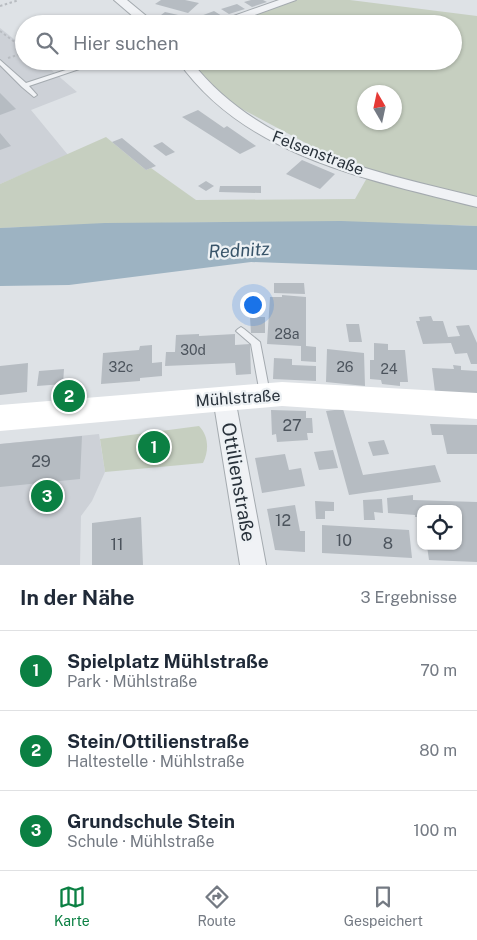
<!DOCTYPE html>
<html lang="de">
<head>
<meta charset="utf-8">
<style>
  body { margin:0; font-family:"Public Sans",sans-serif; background:#f2f2f3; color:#1f2937 }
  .controls { position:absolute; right:15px; bottom:15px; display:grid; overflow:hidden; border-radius:10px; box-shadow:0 1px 4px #0004 }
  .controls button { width:45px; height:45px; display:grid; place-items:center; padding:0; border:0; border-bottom:1px solid #e0e1e3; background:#fff; color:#1f2937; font:25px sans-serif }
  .compass { position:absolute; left:357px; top:85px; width:45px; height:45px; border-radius:50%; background:#fff; box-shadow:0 1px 4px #0004; rotate:351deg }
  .you { position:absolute; left:252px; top:304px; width:18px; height:18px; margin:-12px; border:4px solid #fff; border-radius:50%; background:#1a73e8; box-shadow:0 0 0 8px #1a73e833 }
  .badge { display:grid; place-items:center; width:32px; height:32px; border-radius:50%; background:#0b8043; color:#fff; font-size:16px; font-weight:700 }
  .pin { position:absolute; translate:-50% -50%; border:2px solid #fff; box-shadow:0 1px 5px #0006 }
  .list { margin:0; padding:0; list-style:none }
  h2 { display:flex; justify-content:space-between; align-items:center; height:65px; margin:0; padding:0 20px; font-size:21px }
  h2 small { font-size:16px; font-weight:400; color:#747a83 }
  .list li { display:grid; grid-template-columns:32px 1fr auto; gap:15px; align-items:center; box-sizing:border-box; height:80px; padding:0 20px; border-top:1px solid #e0e1e3 }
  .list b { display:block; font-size:19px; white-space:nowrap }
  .list p { margin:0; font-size:16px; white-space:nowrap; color:#747a83 }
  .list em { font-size:16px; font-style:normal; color:#747a83 }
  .icon { flex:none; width:28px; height:28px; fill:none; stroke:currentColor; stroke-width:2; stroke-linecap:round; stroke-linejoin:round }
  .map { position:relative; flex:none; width:477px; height:565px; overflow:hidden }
  .search { position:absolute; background:#fff; box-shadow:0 1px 4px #0004; left:15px; right:15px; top:15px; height:55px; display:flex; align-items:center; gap:12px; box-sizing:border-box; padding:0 18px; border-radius:28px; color:#747a83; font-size:19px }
  .sheet { height:305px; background:#fff }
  nav { display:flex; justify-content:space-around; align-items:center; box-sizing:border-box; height:70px; border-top:1px solid #e0e1e3; background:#fff; font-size:14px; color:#747a83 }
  nav a { display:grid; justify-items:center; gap:2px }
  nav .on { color:#0b8043 }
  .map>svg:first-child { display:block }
</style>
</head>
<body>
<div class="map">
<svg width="477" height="565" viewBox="0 0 477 565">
  <rect width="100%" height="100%" fill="#dee2e6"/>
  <path fill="#cdd1d7" d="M0,28l24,19v14h17l36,31 -46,18 37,45 -68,29z
    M99,434l6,38 -13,29 -11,15 -1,49h-80v-121z"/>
  <path fill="#c6cfc0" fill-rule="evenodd" d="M297,0h53l127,16v210c-159,-6 -318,-5 -477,2v-44l106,-47 40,33 5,-2 45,32 159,-1 13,-23 -149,-79 -29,-36h263v-37h-231zM364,92h30v30h-30z
    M199,426c10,10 10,25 4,37l-98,9 -5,-33z"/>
  <path fill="#9db3c2" d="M341,221l136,5v44l-226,-8 -182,23 -69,1v-58l105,-5z"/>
  <path fill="#b6bcc2" d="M161,0h24l14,3 -11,10 -33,-9z
    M251,0h12l4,2 -15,5 -8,-5z
    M237,4l8,5 -16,5 -8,-5z
    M214,11l8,5 -16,5 -8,-4z
    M165,12l22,5 -4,3 -22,-5z
    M109,17l9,7h-11l-6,-5z
    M0,93l16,16 -16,6z
    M198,110l26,18 3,-2 29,20 -16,8 -58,-37z
    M0,133l11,13 -11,4z
    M122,138l34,28 -10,4 -34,-28z
    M162,142l13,10 -9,4 -13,-10z
    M302,160l33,14 -15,15 -34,-15z
    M206,181l8,5 -8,5 -8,-5z
    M220,186h41v7l-42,-1z
    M274,283h30l1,11 -31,-1z
    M282,295l24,2v49l10,1v15l-15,-1v-15l-34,-2 3,-47h12z
    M431,316l2,5h10l5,16 12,-1 -4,-10 13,-1 8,18v21h-6l-4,-11 -12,1 -4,-11 -28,1 -7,-23h4l-1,-4z
    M250,317h15v16h-14z
    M346,324h13l3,18h-13z
    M199,334v2l36,-2v11l15,-1 1,30 -15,1 -1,-12 -70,3 1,-14h9l1,-17z
    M374,343l14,1v6h17l3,32h-8v4l-18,-2 -1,-4 -11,-1v-19h4z
    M152,345v18l10,-1v14l-22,2v3l-39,3 2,-31 36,-3 1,-4z
    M327,349l37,4 1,33 -39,-4z
    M274,358l18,1v6l24,1v15l-43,-2z
    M28,363l-1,29 -27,3v-29z
    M453,365l8,1v4l16,1v25l-42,-4 -3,-24 22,1z
    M64,369l-1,15 -26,2 2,-15z
    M343,409l20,66 72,-10 6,17 -92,13 -23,-84z
    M271,410l35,1v7h6l1,15h-6l1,7 -31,2 -1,-8 -4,1z
    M430,424l47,1v29h-30l-4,-19h-11z
    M82,436l-2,43 -80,8v-43z
    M384,440l5,14 -16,2 -5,-14z
    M333,450l5,18 -19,2 -5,-18z
    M285,454l4,16 12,-2 4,18 -43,7 -7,-35z
    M413,495v5l64,2v60l-48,-2 -2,-14h31v-37h-37v8h-6v-2l-27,-2 -1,-15z
    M382,499l1,14 -9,-1 1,8h-11l-1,-20z
    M315,501l19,1v9h-9v8h-9z
    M295,505l5,26h5v21l-30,-2 -8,-41z
    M141,517l2,48h-51v-42z
    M322,525l87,5 3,28 -90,-5z"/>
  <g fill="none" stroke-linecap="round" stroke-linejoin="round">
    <defs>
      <path id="lane" d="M0,60l26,23 67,-22h10l-74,25 8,9 -3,2 -12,-10 -22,-22z
        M241,327l3,2 16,13 10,52 -1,3 -4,1 -4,-1 -1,-3 -9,-50 -15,-13 2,-2z"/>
      <path id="street" d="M114,0h13l29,24h-14z
        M279,0h17l-66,24h-19z
        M178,61h13c68,88 184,111 286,136v10c-107,-27 -232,-50 -299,-146z
        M224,389l8,3 3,6 31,167h-26l-27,-167 3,-6z"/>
    </defs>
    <use href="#lane" stroke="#a4aaaf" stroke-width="2"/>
    <use href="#street" stroke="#a4aaaf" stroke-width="2"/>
    <path stroke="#b8bcc1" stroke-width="2" stroke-dasharray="2.5 2.5" stroke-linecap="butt" d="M0,6l19,-6
      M0,31l24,18
      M8,58l16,-5
      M40,61l10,7"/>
    <use href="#lane" fill="#f0f2f5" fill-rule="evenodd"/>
    <use href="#street" fill="#f0f2f5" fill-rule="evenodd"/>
    <path fill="#fff" fill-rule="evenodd" d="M282,382l195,11v26l-195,-13 -282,25v-26z"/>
  </g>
  <g text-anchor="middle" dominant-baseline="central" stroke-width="4.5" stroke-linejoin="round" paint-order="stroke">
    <g font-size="14" fill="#4c545d">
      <text x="287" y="334">28a</text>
      <text x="193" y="350">30d</text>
      <text x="121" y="367">32c</text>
      <text x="345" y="367">26</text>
      <text x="389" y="369">24</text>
    </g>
    <g font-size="16" fill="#29323b" stroke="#edf1f4">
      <text transform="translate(318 153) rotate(21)">Felsenstraße</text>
      <text transform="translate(238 398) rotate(-4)">Mühlstraße</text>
    </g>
    <g font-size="16" fill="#4c545d">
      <text x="292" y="425">27</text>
      <text x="41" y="461">29</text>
      <text x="283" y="520">12</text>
      <text x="344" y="540">10</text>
      <text x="388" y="543">8</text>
      <text x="117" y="544">11</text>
    </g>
    <g font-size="18" font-style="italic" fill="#385469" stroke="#edf1f4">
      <text transform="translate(239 250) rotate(-3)">Rednitz</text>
    </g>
    <g font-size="19" fill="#29323b" stroke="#edf1f4">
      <text transform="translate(239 482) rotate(80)">Ottilienstraße</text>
    </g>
  </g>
</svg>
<div class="controls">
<button><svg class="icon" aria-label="locate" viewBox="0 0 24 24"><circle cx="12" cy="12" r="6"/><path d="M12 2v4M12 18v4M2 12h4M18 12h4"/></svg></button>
</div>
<svg class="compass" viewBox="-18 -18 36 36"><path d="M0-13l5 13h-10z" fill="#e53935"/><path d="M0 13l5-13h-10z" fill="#747a83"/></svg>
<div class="you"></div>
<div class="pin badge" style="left:154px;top:447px">1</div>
<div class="pin badge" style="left:69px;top:396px">2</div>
<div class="pin badge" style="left:47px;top:496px">3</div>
<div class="search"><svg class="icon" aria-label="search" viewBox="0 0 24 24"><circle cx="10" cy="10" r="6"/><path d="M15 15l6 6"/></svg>Hier suchen</div>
</div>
<section class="sheet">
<h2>In der Nähe<small>3 Ergebnisse</small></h2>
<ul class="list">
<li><span class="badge">1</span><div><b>Spielplatz Mühlstraße</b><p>Park · Mühlstraße</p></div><em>70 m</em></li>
<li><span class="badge">2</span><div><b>Stein/Ottilienstraße</b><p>Haltestelle · Mühlstraße</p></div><em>80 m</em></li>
<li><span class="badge">3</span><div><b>Grundschule Stein</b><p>Schule · Mühlstraße</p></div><em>100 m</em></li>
</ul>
</section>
<nav>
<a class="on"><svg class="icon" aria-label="map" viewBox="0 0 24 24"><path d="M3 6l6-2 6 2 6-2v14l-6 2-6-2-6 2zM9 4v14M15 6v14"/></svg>Karte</a>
<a><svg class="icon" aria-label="directions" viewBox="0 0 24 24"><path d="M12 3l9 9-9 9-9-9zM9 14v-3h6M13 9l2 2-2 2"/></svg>Route</a>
<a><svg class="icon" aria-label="saved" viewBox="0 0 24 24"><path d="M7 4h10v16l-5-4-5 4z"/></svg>Gespeichert</a>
</nav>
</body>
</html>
